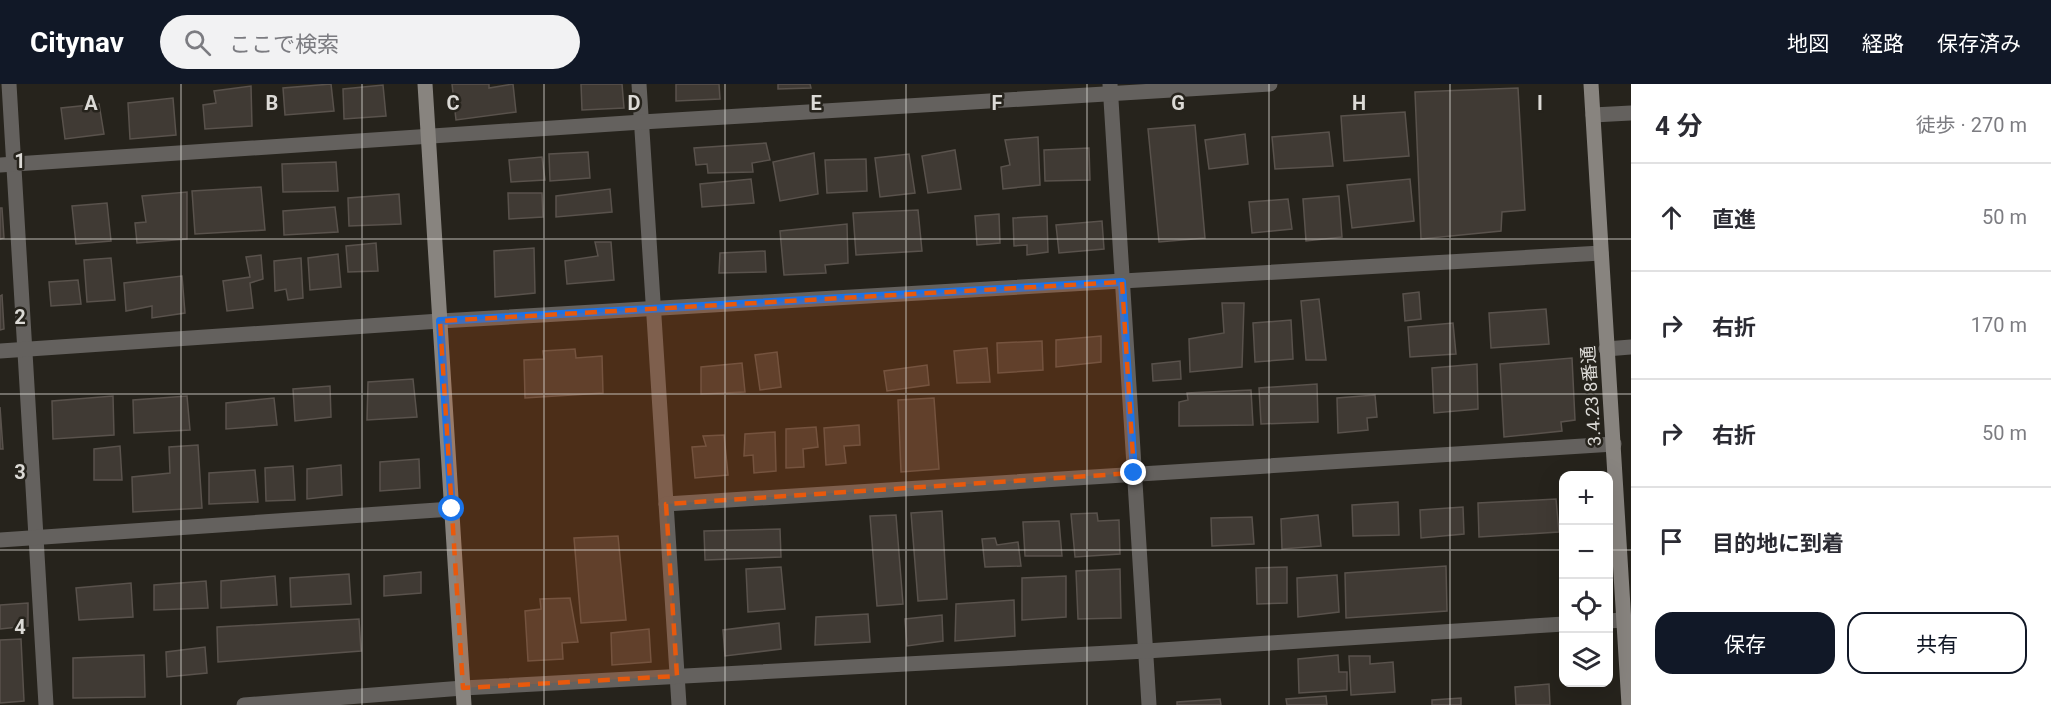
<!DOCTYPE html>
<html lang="ja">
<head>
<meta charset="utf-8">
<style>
	body { margin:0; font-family:Roboto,"Noto Sans JP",sans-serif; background:#f2f2f3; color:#2b2b33 }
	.controls { position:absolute; right:18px; bottom:18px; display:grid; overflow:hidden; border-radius:12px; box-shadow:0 6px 24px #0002 }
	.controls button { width:54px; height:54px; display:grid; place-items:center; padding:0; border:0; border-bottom:2px solid #e1e1e2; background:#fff; color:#2b2b33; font:30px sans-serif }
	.stop { position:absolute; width:18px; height:18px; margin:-14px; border:4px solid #1a73e8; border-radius:50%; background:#fff }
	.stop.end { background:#1a73e8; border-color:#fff; box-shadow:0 2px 6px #0008 }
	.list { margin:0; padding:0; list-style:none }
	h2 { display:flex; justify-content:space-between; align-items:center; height:78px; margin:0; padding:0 24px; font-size:26px }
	h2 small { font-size:20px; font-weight:400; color:#7c7c81 }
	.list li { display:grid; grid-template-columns:39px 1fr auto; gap:18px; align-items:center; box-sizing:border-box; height:108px; padding:0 24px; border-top:2px solid #e1e1e2 }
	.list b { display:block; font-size:22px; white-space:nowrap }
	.list em { font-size:20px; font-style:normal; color:#7c7c81 }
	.actions { display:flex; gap:12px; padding:18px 24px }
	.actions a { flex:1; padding:14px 0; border:2px solid #111827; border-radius:18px; text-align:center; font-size:21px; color:#111827 }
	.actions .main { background:#111827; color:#fff }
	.icon { flex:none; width:33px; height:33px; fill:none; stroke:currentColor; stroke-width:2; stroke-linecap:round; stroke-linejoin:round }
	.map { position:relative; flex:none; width:1631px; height:621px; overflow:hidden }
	header { display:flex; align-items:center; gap:36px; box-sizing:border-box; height:84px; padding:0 30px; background:#111827; color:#fff }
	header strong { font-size:28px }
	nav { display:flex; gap:33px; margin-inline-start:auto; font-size:21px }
	.search { width:420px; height:54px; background:#f2f2f3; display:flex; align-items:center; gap:15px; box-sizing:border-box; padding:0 21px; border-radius:33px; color:#7c7c81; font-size:22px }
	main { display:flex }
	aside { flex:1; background:#fff }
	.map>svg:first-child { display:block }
</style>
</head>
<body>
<header>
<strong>Citynav</strong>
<div class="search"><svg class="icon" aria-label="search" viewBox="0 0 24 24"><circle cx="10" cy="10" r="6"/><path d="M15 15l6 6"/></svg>ここで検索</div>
<nav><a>地図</a><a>経路</a><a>保存済み</a></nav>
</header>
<main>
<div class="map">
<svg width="1631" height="621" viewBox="0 0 1631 621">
	<rect width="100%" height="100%" fill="#26231c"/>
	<g fill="#403a34" stroke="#59524c" stroke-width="1.5">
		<path d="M331,0L334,27L285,31L283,4Z"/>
		<path d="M452,0H489V4L513,0L516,28L456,36Z"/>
		<path d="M581,0H622L624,24L582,26Z"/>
		<path d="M676,0H719L720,15L676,17Z"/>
		<path d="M778,0H810L811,4L778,5Z"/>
		<path d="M383,1L386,32L344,35L343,5Z"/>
		<path d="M251,2L252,42L205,45L203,21L216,19L214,7Z"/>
		<path d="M1518,4L1525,126L1502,128L1501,147L1421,155L1415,8Z"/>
		<path d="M173,14L176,51L130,55L128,19Z"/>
		<path d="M99,20L104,50L65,55L61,24Z"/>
		<path d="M1405,28L1409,72L1344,77L1341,32Z"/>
		<path d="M1195,41L1205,154L1159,158L1148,45Z"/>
		<path d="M1329,48L1333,82L1275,85L1272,53Z"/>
		<path d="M1245,50L1248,80L1209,85L1205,56Z"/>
		<path d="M1038,53L1040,101L1003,105L1001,83L1010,81L1005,56Z"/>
		<path d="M766,59L770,76L752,79L753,88L708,89L707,80L696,81L694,64Z"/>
		<path d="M1089,64L1090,96L1045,97L1044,66Z"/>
		<path d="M955,66L961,105L928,109L922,72Z"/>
		<path d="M588,68L590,94L550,97L549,70Z"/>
		<path d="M814,69L818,110L780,117L773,78Z"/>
		<path d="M909,70L915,109L880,113L875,74Z"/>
		<path d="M542,73L545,96L511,98L509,76Z"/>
		<path d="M866,75L867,107L827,109L825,76Z"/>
		<path d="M336,78L338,107L283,108L282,80Z"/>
		<path d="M751,95L754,119L702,123L700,100Z"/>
		<path d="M1410,95L1414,137L1352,144L1347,101Z"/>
		<path d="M261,103L265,146L195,150L192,107Z"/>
		<path d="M610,105L612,128L556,133V112Z"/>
		<path d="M187,108V155L137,159L135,139L146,138L142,112Z"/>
		<path d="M508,109H542L543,133L509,135Z"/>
		<path d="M399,110L401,140L349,142L348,114Z"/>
		<path d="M1339,112L1342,153L1306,157L1303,115Z"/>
		<path d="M1288,115L1292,145L1252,149L1249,118Z"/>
		<path d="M107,119L111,157L76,160L72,122Z"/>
		<path d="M335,123L338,148L284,151L283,127Z"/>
		<path d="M0,124H2L4,154L0,155Z"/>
		<path d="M918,126L922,167L856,171L853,129Z"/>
		<path d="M999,130L1000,159L977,161L975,132Z"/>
		<path d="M1047,132L1048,168L1027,171V161L1014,162L1013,134Z"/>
		<path d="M1102,137L1104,165L1059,169L1056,141Z"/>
		<path d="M847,140L848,179L825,181L826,189L784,191L780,147Z"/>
		<path d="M595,158H611L614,196L567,200L565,177L598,172Z"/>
		<path d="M376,159L378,187L348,188L346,162Z"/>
		<path d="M534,164L535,209L495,213L494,167Z"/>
		<path d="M765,167L766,188L719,189L720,169Z"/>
		<path d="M338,170L341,203L310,206L308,174Z"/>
		<path d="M261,171L263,195L250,199L253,224L227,227L223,197L250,193L246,173Z"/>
		<path d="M111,174L115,216L87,218L84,176Z"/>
		<path d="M301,174L303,214L288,216L286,205L275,207L274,177Z"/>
		<path d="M182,192L185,229L152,234V222L126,227L124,199Z"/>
		<path d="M78,196L81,220L51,222L49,198Z"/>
		<path d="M1419,208L1421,235L1405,237L1403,210Z"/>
		<path d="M2,211L4,245L0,246V212Z"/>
		<path d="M1319,215L1326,276H1306L1301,217Z"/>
		<path d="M1222,219H1244L1242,283L1190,288L1189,255L1224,249Z"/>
		<path d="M1546,225L1549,260L1491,264L1489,229Z"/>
		<path d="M1291,236L1293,275L1255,278L1253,239Z"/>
		<path d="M1453,239L1456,270L1410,273L1408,243Z"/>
		<path d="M1101,252V278L1056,283V256Z"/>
		<path d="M1042,257L1043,286L998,289L997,259Z"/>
		<path d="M987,264L990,298L957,299L954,267Z"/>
		<path d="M575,265L576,274L602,272L603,309L525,314L524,276L544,275L543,267Z"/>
		<path d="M777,268L781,303L760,306L755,271Z"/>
		<path d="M1572,274L1575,336L1561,338L1562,347L1504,353L1500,280Z"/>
		<path d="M1180,277L1181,295L1153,297L1152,280Z"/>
		<path d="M742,279L745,308L701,310V283Z"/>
		<path d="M1477,280L1478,325L1434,329L1432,284Z"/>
		<path d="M927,281L929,301L887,307L884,287Z"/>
		<path d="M413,295L417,333L367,336L368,298Z"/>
		<path d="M1317,300L1318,338L1261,340L1259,304Z"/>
		<path d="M330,302L331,333L295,337L293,305Z"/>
		<path d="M1251,306L1253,341L1179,342V318L1188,316L1187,309Z"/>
		<path d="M1375,311L1377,333L1367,334L1368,346L1338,349L1337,314Z"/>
		<path d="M113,312L114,351L53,355L52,317Z"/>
		<path d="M187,312L190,346L134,349L133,316Z"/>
		<path d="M274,314L277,341L226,345V319Z"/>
		<path d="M934,314L939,385L901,388L898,316Z"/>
		<path d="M0,323L3,365H0Z"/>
		<path d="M859,341L860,361L844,362L846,379L826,381L824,344Z"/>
		<path d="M816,343L818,363L803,365L804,383L786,384V345Z"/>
		<path d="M775,348L776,387L754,389L753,371L744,372L745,350Z"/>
		<path d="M724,351L728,391L695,394L692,363L706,362L703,352Z"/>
		<path d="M198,361L202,424L133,428L132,393L170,389L169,363Z"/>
		<path d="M120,362L122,396H94V365Z"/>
		<path d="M419,375L420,404L380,407V378Z"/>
		<path d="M341,381L342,411L307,415V385Z"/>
		<path d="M293,382L295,416L266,417L265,384Z"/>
		<path d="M255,386L258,418L209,420V389Z"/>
		<path d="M1556,415L1559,448L1479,453L1478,419Z"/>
		<path d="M1398,418L1399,451L1353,452L1352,421Z"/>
		<path d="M1463,423L1464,450L1421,454L1420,426Z"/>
		<path d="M942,427L947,515L918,517L911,429Z"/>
		<path d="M1097,429L1098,437L1119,436L1120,470L1075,473L1071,430Z"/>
		<path d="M896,431L903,520L877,522L870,432Z"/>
		<path d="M1318,431L1321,462L1282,465L1281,435Z"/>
		<path d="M1252,433L1254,460L1212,462L1211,434Z"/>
		<path d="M1059,437L1062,472H1025L1023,438Z"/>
		<path d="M780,445L781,473L705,476L704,447Z"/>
		<path d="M618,452L626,536L581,539L574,454Z"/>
		<path d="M995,454L997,461L1018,458L1021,482L985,483L982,455Z"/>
		<path d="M1446,482L1447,527L1346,534L1345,489Z"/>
		<path d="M781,483L785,525L748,528L746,485Z"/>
		<path d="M1287,483V519L1257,520L1256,484Z"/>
		<path d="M1120,485L1121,534L1078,535L1076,487Z"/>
		<path d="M421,488V509L384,512V492Z"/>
		<path d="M349,490L351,520L291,523L290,494Z"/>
		<path d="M1337,491L1339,528L1298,533L1297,494Z"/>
		<path d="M275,492L277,521L221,524V497Z"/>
		<path d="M1066,492V533L1022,536V494Z"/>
		<path d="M206,497L208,524L154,526V501Z"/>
		<path d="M131,499L133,533L79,536L76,504Z"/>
		<path d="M570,514L578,558L562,559L563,575L528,577L525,527L541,525L540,515Z"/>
		<path d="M1014,516L1015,552L955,557L956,520Z"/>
		<path d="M28,519V542L0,545V521Z"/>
		<path d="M868,530L870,558L815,561L816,533Z"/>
		<path d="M942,531L943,557L907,562L905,535Z"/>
		<path d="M359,535L361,567L218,578L217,543Z"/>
		<path d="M779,539L781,565L725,572L723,546Z"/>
		<path d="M649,545L651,578L612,581L611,549Z"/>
		<path d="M21,555L24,617L0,619V556Z"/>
		<path d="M205,563L207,589L167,593L166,568Z"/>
		<path d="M144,571L145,613L73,614V574Z"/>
		<path d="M1338,571L1339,588H1347V606L1299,609L1298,575Z"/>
		<path d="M1349,572H1370V580L1393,578L1395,608L1351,611Z"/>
		<path d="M1549,600L1550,621H1516L1515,603Z"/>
		<path d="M1326,612L1327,621H1287L1286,615Z"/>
		<path d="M1461,614V621H1432V616Z"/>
		<path d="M1220,615L1221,621H1177V618Z"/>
	</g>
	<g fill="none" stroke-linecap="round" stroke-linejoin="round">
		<g stroke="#64615e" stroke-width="15">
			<path d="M9,0L46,621"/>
			<path d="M639,0L679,621"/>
			<path d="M1110,0L1149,621"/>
			<path d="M1593,31L1631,29"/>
			<path d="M0,81L642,38L1270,0"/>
			<path d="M1606,265L1631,263"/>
			<path d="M0,267L440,237L1601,169"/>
			<path d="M666,420L1614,360"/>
			<path d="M0,456L452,425"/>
			<path d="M1608,537L1623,536"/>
			<path d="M244,621L463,604L1146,567L1564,540"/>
		</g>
		<g stroke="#88847f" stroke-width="15">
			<path d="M425,0L464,621"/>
			<path d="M1591,0L1629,621"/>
		</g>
	</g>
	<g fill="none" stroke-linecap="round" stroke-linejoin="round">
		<path stroke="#1a73e8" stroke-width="8" d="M452,425L440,237L1122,198L1134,389"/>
	</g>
	<path fill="#e8590c" fill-opacity="0.2" stroke="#e8590c" stroke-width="4.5" stroke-dasharray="12 8" stroke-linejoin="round" d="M1122,198L1134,389L666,420L677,592L463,604L440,237Z"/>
	<path fill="none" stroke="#dcdad6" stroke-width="1.5" stroke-opacity="0.55" d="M181,0V621M362,0V621M544,0V621M725,0V621M906,0V621M1087,0V621M1269,0V621M1450,0V621M0,155H1631M0,310H1631M0,466H1564M1608,466H1631"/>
	<g text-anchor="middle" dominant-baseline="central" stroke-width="5" stroke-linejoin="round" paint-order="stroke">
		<g font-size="18" fill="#dcdad6" stroke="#26231c">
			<text transform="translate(1591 312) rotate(-94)">3.4.23 8番通</text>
		</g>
	</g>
	<g font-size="20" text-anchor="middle" font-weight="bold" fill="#dcdad6" stroke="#26231c" stroke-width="5" stroke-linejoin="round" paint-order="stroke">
		<text x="91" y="26">A</text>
		<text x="272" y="26">B</text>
		<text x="453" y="26">C</text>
		<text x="634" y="26">D</text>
		<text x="816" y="26">E</text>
		<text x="997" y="26">F</text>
		<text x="1178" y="26">G</text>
		<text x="1359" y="26">H</text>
		<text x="1540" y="26">I</text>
		<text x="20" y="84">1</text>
		<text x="20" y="240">2</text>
		<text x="20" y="395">3</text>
		<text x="20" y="550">4</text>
	</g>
</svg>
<div class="controls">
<button>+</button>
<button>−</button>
<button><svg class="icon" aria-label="locate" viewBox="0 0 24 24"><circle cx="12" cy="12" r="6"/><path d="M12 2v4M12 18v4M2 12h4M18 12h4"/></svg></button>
<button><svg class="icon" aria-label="layers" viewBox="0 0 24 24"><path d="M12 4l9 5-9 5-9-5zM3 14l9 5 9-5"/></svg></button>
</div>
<div class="stop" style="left:452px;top:425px"></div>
<div class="stop end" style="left:1134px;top:389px"></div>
</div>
<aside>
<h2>4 分<small>徒歩 · 270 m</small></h2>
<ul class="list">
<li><svg class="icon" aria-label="ahead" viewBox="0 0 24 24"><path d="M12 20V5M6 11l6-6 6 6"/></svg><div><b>直進</b></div><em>50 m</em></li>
<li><svg class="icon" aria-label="right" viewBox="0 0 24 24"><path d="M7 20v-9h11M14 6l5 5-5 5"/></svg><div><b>右折</b></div><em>170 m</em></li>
<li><svg class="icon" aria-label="right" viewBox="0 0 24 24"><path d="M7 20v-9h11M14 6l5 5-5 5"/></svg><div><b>右折</b></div><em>50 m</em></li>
<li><svg class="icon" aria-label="arrive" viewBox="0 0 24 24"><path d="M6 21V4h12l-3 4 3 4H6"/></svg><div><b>目的地に到着</b></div></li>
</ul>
<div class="actions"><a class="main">保存</a><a>共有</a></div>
</aside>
</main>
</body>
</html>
